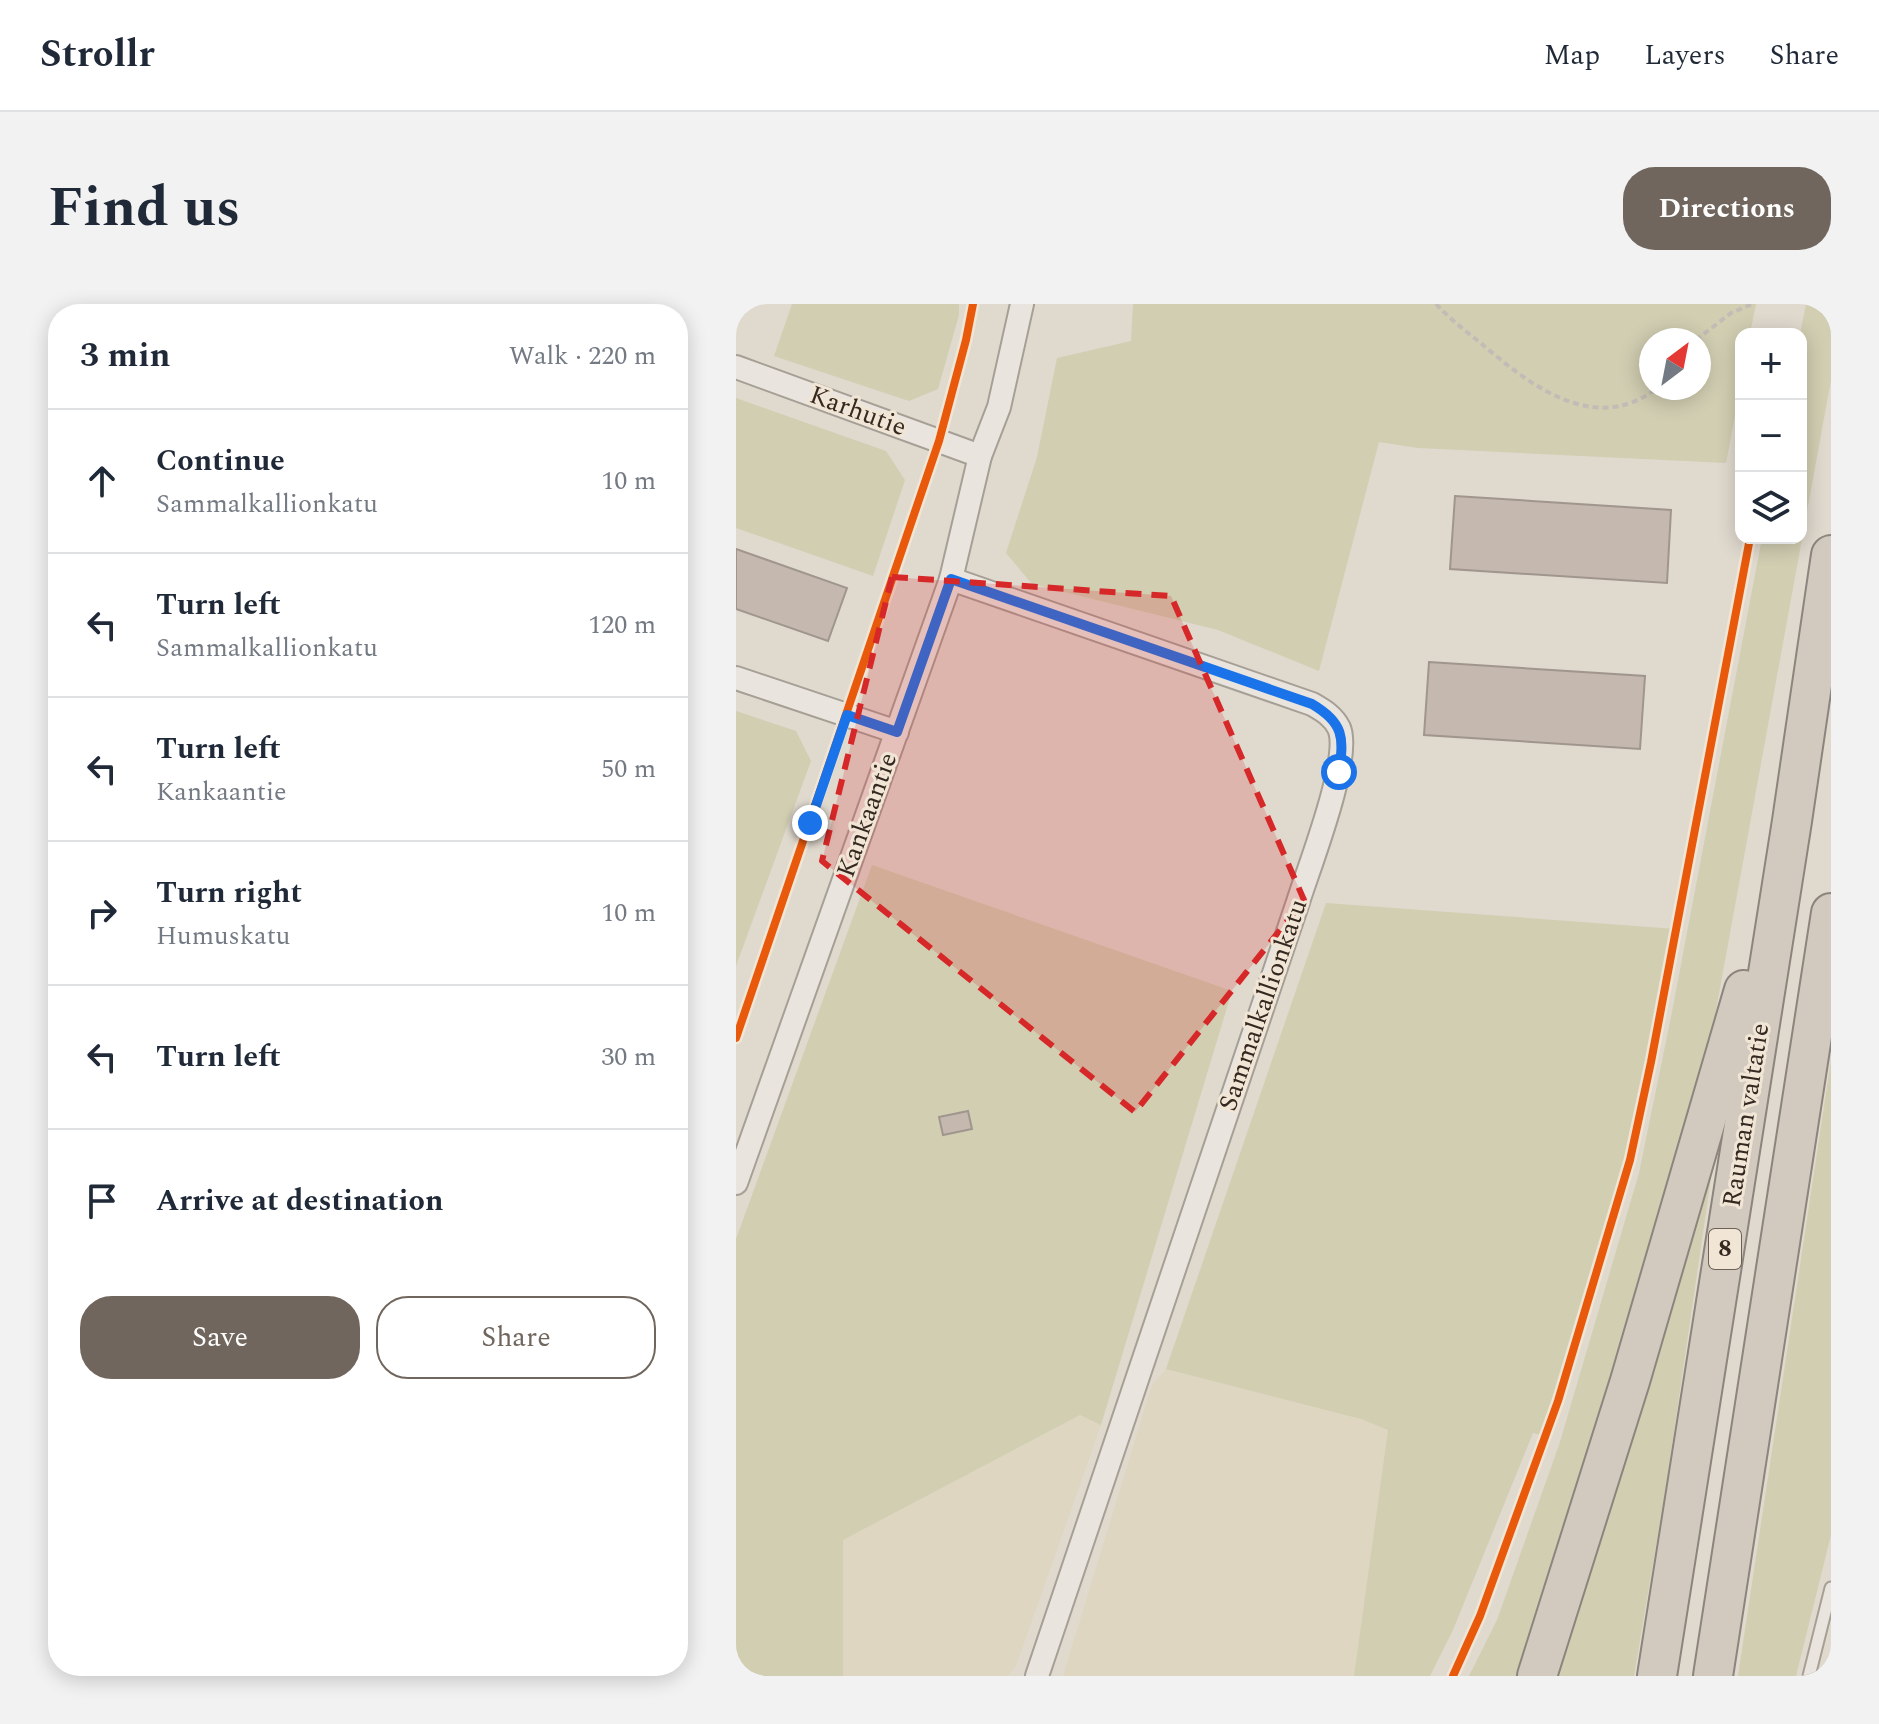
<!DOCTYPE html>
<html lang="en">
<head>
<meta charset="utf-8">
<style>
	body { margin:0; font-family:Spectral,serif; background:#f2f2f3; color:#1f2937 }
	.controls { position:absolute; right:24px; top:24px; display:grid; overflow:hidden; border-radius:16px; box-shadow:0 4px 20px #0003 }
	.controls button { width:72px; height:72px; display:grid; place-items:center; padding:0; border:0; border-bottom:2px solid #e0e1e3; background:#fff; color:#1f2937; font:40px sans-serif }
	.compass { position:absolute; left:903px; top:24px; width:72px; height:72px; border-radius:50%; background:#fff; box-shadow:0 4px 20px #0003; rotate:32deg }
	.stop { position:absolute; width:24px; height:24px; margin:-18px; border:6px solid #1a73e8; border-radius:50%; background:#fff }
	.stop.end { background:#1a73e8; border-color:#fff; box-shadow:0 2px 8px #0008 }
	.list { margin:0; padding:0; list-style:none }
	h2 { display:flex; justify-content:space-between; align-items:center; height:104px; margin:0; padding:0 32px; font-size:34px }
	h2 small { font-size:26px; font-weight:400; color:#747a83 }
	.list li { display:grid; grid-template-columns:52px 1fr auto; gap:24px; align-items:center; box-sizing:border-box; height:144px; padding:0 32px; border-top:2px solid #e0e1e3 }
	.list b { display:block; font-size:30px; white-space:nowrap }
	.list p { margin:0; font-size:26px; white-space:nowrap; color:#747a83 }
	.list em { font-size:26px; font-style:normal; color:#747a83 }
	.actions { display:flex; gap:16px; padding:24px 32px }
	.actions a { flex:1; padding:18px 0; border:2px solid #70665d; border-radius:32px; text-align:center; font-size:28px; color:#70665d }
	.actions .main { background:#70665d; color:#fff }
	.icon { flex:none; width:44px; height:44px; fill:none; stroke:currentColor; stroke-width:2; stroke-linecap:round; stroke-linejoin:round }
	.map { position:relative; flex:none; width:1095px; height:1372px; overflow:hidden; border-radius:32px }
	header { display:flex; align-items:center; gap:48px; box-sizing:border-box; height:112px; padding:0 40px; background:#fff; border-bottom:2px solid #e0e1e3 }
	header strong { font-size:38px }
	nav { display:flex; gap:44px; margin-inline-start:auto; font-size:28px }
	.intro { display:flex; align-items:center; justify-content:space-between; box-sizing:border-box; height:192px; padding:0 48px }
	h1 { margin:0; font-size:56px }
	.button { padding:20px 36px; border-radius:32px; background:#70665d; color:#fff; font-size:28px; font-weight:700 }
	main { display:flex; gap:48px; padding:0 48px }
	aside { flex:1; background:#fff; border-radius:32px; box-shadow:0 4px 20px #0003 }
	.map>svg:first-child { display:block }
</style>
</head>
<body>
<header>
<strong>Strollr</strong>
<nav><a>Map</a><a>Layers</a><a>Share</a></nav>
</header>
<div class="intro"><h1>Find us</h1><a class="button">Directions</a></div>
<main>
<aside>
<h2>3 min<small>Walk · 220 m</small></h2>
<ul class="list">
<li><svg class="icon" aria-label="ahead" viewBox="0 0 24 24"><path d="M12 20V5M6 11l6-6 6 6"/></svg><div><b>Continue</b><p>Sammalkallionkatu</p></div><em>10 m</em></li>
<li><svg class="icon" aria-label="left" viewBox="0 0 24 24"><path d="M17 20v-9H6M10 6l-5 5 5 5"/></svg><div><b>Turn left</b><p>Sammalkallionkatu</p></div><em>120 m</em></li>
<li><svg class="icon" aria-label="left" viewBox="0 0 24 24"><path d="M17 20v-9H6M10 6l-5 5 5 5"/></svg><div><b>Turn left</b><p>Kankaantie</p></div><em>50 m</em></li>
<li><svg class="icon" aria-label="right" viewBox="0 0 24 24"><path d="M7 20v-9h11M14 6l5 5-5 5"/></svg><div><b>Turn right</b><p>Humuskatu</p></div><em>10 m</em></li>
<li><svg class="icon" aria-label="left" viewBox="0 0 24 24"><path d="M17 20v-9H6M10 6l-5 5 5 5"/></svg><div><b>Turn left</b></div><em>30 m</em></li>
<li><svg class="icon" aria-label="arrive" viewBox="0 0 24 24"><path d="M6 21V4h12l-3 4 3 4H6"/></svg><div><b>Arrive at destination</b></div></li>
</ul>
<div class="actions"><a class="main">Save</a><a>Share</a></div>
</aside>
<div class="map">
<svg width="1095" height="1372" viewBox="0 0 1095 1372">
	<rect width="100%" height="100%" fill="#e0d9ce"/>
	<g fill="#ded6c0">
		<path d="M430,1065L625,1115L652,1126L618,1372H327L416,1081Z"/>
		<path d="M344,1111L365,1121L280,1362L272,1372H107V1236Z"/>
	</g>
	<g fill="#d1ceb2" fill-rule="evenodd">
		<path d="M56,0H223V11L202,85L173,97L38,52Z"/>
		<path d="M397,0H1020L1014,30H1005V80L990,159L682,144L643,138L583,367L482,326L296,280L270,249L301,153L321,54L395,37ZM915,36H963V84H915Z"/>
		<path d="M1070,0H1095V76L976,728L937,884L786,1372H733L761,1316L824,1138L903,869L935,713L1026,234H1065L1064,30Z"/>
		<path d="M0,94L150,147L169,176L137,272L0,224Z"/>
		<path d="M0,407L60,427L75,457L0,662Z"/>
		<path d="M136,561L496,687L365,1121L344,1111L107,1236V1372H29L0,1364V935Z"/>
		<path d="M590,599L940,625L923,711L866,953L810,1132L797,1129L717,1326L694,1372H618L652,1126L625,1115L430,1065Z"/>
		<path d="M1095,756V1231L1060,1372H1002Z"/>
		<path d="M979,847L929,1189L898,1372H818Z"/>
	</g>
	<g fill="#c4b8af" stroke="#a0968e" stroke-width="2">
		<path d="M719,192L935,206L931,279L714,265Z"/>
		<path d="M0,245L111,284L92,337L0,305Z"/>
		<path d="M693,358L909,372L904,445L688,431Z"/>
		<path d="M232,807L236,825L207,831L203,813Z"/>
	</g>
	<g fill="none" stroke-linecap="round" stroke-linejoin="round">
		<g stroke="#a69f96" stroke-width="15">
			<path id="lane" d="M1073,1372L1095,1284"/>
		</g>
		<g stroke="#a69f96" stroke-width="26">
			<g id="street">
				<path d="M0,63L244,152"/>
				<path d="M215,275L576,400C588,407 597,412 603,424C616,454 573,563 562,598L301,1372"/>
				<path d="M0,374L161,428"/>
				<path d="M0,879L215,275L244,152L263,103L286,0"/>
			</g>
		</g>
		<g stroke="#8b857e" stroke-width="42">
			<g id="highway">
				<path d="M801,1372L894,1077L1008,686"/>
				<path d="M921,1372L1056,517L1095,251"/>
				<path d="M977,1372L1095,609"/>
			</g>
		</g>
		<g stroke="#c1bcb5" stroke-width="4" stroke-dasharray="6 4" stroke-linecap="butt">
			<path d="M700,0C714,15 731,28 747,41C795,82 860,132 921,84"/>
			<path d="M1083,0L1095,2"/>
			<path d="M960,36L995,9L1016,0"/>
		</g>
		<use href="#lane" stroke="#e9e5de" stroke-width="11"/>
		<use href="#street" stroke="#e9e5de" stroke-width="22"/>
		<use href="#highway" stroke="#d2cabf" stroke-width="38"/>
		<g stroke="#f1e6d5" stroke-width="13">
			<g id="cycleway">
				<path d="M0,734L203,137L230,36L237,0"/>
				<path d="M717,1372L744,1312L822,1097L894,856L915,758L1014,234"/>
			</g>
		</g>
		<use href="#cycleway" stroke="#e8590c" stroke-width="8"/>
	</g>
	<g fill="none" stroke-linecap="round" stroke-linejoin="round">
		<path stroke="#1a73e8" stroke-width="10" d="M74,519L111,411L161,428L215,275L576,400C608,419 608,433 603,468"/>
	</g>
	<path fill="#d62828" fill-opacity="0.2" stroke="#d62828" stroke-width="6" stroke-dasharray="16 10" stroke-linejoin="round" d="M156,273L435,292L568,596L399,808L86,557Z"/>
	<g text-anchor="middle" dominant-baseline="central" stroke-width="6" stroke-linejoin="round" paint-order="stroke">
		<rect fill="#f1e6d5" stroke="#6d6156" stroke-width="2" x="973" y="925" width="32" height="40" rx="6"/>
		<g font-size="24" font-weight="bold" fill="#342820">
			<text x="989" y="945">8</text>
		</g>
		<g font-size="26" fill="#342820" stroke="#f1e6d5">
			<text transform="translate(122 107) rotate(20)">Karhutie</text>
			<text transform="translate(131 511) rotate(-70)">Kankaantie</text>
			<text transform="translate(527 701) rotate(-71)">Sammalkallionkatu</text>
			<text transform="translate(1010 811) rotate(-81)">Rauman valtatie</text>
		</g>
	</g>
</svg>
<div class="controls">
<button>+</button>
<button>−</button>
<button><svg class="icon" aria-label="layers" viewBox="0 0 24 24"><path d="M12 4l9 5-9 5-9-5zM3 14l9 5 9-5"/></svg></button>
</div>
<svg class="compass" viewBox="-18 -18 36 36"><path d="M0-13l5 13h-10z" fill="#e53935"/><path d="M0 13l5-13h-10z" fill="#747a83"/></svg>
<div class="stop" style="left:603px;top:468px"></div>
<div class="stop end" style="left:74px;top:519px"></div>
</div>
</main>
</body>
</html>
